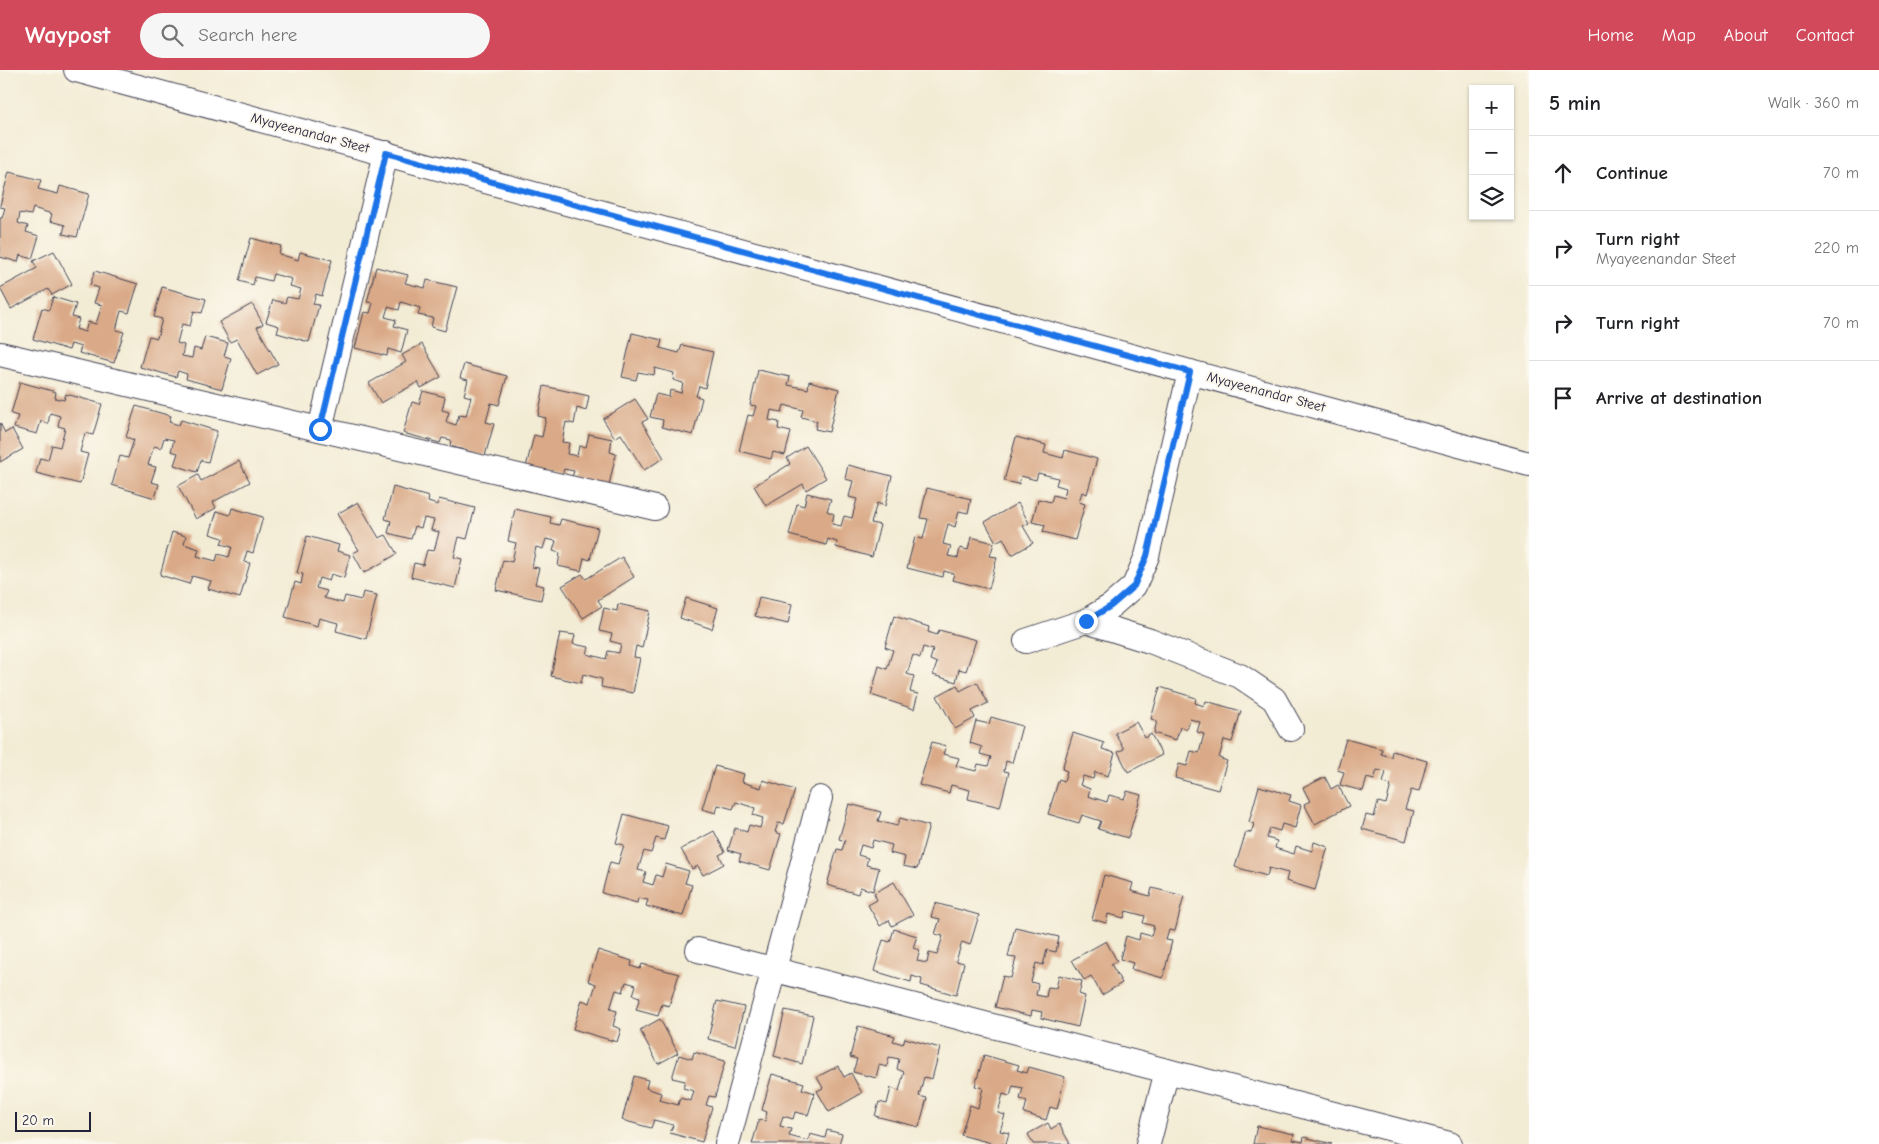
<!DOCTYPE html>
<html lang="en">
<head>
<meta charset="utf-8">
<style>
	body { margin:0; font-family:"Comic Neue",sans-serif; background:#f6f6f6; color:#202124 }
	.controls { position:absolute; right:15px; top:15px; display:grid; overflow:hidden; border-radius:0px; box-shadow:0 1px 4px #0004 }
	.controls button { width:45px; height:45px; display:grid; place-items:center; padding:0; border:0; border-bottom:1px solid #e0e0e0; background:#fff; color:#202124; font:25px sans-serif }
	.scale { position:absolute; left:15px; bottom:12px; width:76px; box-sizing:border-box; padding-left:5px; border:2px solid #22223b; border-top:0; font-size:14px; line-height:18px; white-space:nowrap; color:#22223b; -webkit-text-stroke:4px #fbf7ec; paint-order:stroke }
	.stop { position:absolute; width:15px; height:15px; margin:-11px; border:4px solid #1a73e8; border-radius:50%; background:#fff }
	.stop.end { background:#1a73e8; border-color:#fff; box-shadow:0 1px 5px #0008 }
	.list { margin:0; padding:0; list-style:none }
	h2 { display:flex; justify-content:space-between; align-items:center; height:65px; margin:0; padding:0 20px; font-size:21px }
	h2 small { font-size:16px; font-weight:400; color:#757577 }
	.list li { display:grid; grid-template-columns:32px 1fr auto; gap:15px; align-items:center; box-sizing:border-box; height:75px; padding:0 20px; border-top:1px solid #e0e0e0 }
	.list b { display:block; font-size:19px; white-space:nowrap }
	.list p { margin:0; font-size:16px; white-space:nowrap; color:#757577 }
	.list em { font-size:16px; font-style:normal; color:#757577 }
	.icon { flex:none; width:28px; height:28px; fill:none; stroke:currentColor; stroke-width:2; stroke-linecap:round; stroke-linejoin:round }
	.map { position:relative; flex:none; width:1529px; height:1074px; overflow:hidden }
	header { display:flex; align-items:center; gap:30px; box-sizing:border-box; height:70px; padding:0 25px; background:#d1495b; color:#fff }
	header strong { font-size:24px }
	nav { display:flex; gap:28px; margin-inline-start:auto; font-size:18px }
	.search { width:350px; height:45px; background:#f6f6f6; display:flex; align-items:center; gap:12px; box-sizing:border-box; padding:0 18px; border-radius:28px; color:#757577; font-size:19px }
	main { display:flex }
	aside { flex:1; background:#fff }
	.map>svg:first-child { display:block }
</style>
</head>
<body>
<header>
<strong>Waypost</strong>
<div class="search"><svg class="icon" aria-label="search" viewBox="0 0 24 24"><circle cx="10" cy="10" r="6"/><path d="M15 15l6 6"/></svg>Search here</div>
<nav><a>Home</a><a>Map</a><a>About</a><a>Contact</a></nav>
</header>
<main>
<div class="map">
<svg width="1529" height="1074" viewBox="0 0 1529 1074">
	<rect width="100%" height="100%" fill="#fbf7ec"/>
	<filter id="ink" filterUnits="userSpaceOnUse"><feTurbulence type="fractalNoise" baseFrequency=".02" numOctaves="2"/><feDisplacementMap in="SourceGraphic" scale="10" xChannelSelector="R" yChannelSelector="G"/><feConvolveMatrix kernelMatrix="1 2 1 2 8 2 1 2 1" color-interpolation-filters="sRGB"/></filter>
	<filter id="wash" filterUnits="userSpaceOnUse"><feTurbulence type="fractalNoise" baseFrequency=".0096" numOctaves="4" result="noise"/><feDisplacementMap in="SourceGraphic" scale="20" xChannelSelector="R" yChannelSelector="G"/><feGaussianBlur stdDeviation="1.12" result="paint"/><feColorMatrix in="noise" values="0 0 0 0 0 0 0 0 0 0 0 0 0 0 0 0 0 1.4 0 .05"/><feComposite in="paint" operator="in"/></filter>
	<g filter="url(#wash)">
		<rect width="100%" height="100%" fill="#f3ecd5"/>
		<g id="blocks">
			<g fill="#daaa88">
				<path d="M9,102L41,110L38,119L58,124L60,116L89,124L77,167L63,164L65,155L50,151L52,144L33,138L31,145L20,143L18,153L28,156L26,162L39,166L32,189L20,185L18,192L0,187V148H2L5,138L0,137V135Z"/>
				<path d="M251,168L281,176L279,184L298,190L300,182L332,190L322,226L316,224L313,234L319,235L309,272L277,263L279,256L266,252L273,230L285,233L287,227L298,229L301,219L290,216L292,209L273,204L271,211L255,207L253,215L239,211Z"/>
				<path d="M54,181L72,214L52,225L48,219L11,239L0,218L37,198L33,191Z"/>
				<path d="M376,197L408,205L405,213L425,218L427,210L457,217L445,261L431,257L433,248L418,245L420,238L401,232L399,240L388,237L385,247L396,250L394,256L407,260L401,283L388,279L387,286L355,278L364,242L370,243L373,233L367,232Z"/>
				<path d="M95,201L138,214L129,243L121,241L116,260L124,262L114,293L79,283L81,277L71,274L69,280L33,269L42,238L49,240L53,227L76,234L72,247L79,249L76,259L85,262L88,252L96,254L102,235L94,233L99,218L90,215Z"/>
				<path d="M162,217L206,229L202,243L194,241L190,256L182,254L177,273L184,275L182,286L192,288L194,278L201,280L205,267L228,273L224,286L231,288L222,319L186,309L187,304L178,301L176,307L140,297L149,266L157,268L162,249L154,247Z"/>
				<path d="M252,234L263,254L257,257L278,294L257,305L237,269L230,272L219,252Z"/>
				<path d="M632,263L662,270L660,278L679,283L682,275L713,282L705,318L699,316L696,326L702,328L693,365L662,357L663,350L650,347L656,324L669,327L670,320L681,323L683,313L673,310L674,303L655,298L654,305L638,302L636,310L622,307Z"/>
				<path d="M422,274L441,307L421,318L418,312L381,333L369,313L406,292L402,285Z"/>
				<path d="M464,294L507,306L499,335L491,333L486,352L494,354L485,386L450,376L451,370L442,368L440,373L403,363L412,332L419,334L423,321L445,327L442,340L449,342L446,352L456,355L459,345L466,346L471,327L464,325L468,310L460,308Z"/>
				<path d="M758,300L790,307L788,315L808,319L809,311L839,319L829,362L815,359L817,351L801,347L803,340L784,335L782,342L771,340L769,350L779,352L778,359L791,362L785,385L773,382L771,389L739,381L748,345L753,346L756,336L750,335Z"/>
				<path d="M20,312L56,322L55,328L64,330L66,324L102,334L93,365L85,363L80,382L88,384L80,414L36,403L40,388L48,390L52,375L60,377L65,358L58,356L60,346L50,343L48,354L41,351L37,364L14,358L18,346L11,344Z"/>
				<path d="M544,316L589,326L586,341L577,338L574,354L566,352L562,372L569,373L567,384L577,386L579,376L586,377L589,364L612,369L610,382L616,384L609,415L572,407L574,401L564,399L562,405L526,397L534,365L542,367L546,348L538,346Z"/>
				<path d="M635,329L648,349L642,352L664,388L644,400L621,364L615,368L603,349Z"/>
				<path d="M136,336L171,346L169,352L179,355L181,350L217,361L208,392L201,390L197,402L174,395L178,383L171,381L174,370L164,368L161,378L154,376L148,395L156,397L151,412L159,414L155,428L112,415L120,386L128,388L134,370L126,367Z"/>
				<path d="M0,353L5,363L12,359L23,379L0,392Z"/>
				<path d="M1016,367L1046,375L1044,383L1063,388L1065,380L1097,389L1087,424L1082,422L1079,432L1085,434L1075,470L1043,462L1045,455L1032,452L1038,429L1051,432L1053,425L1064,428L1066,418L1056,415L1058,408L1038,403L1036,410L1021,406L1019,414L1004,411Z"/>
				<path d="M806,376L826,408L806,420L803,414L766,436L754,416L790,394L787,388Z"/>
				<path d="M239,391L250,412L213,432L216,438L196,449L178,416L198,405L201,411Z"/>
				<path d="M848,395L892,406L885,436L877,433L871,453L880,455L872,487L836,477L837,472L828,469L826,475L789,465L797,434L804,436L807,423L831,429L827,441L834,444L832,454L841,456L844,446L852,448L857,429L849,427L853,411L845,409Z"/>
				<path d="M393,417L429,427L428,432L438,435L439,429L475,438L467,469L459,467L454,487L462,489L455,518L411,507L414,493L423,495L427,480L434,481L439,462L431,460L434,450L424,448L421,458L415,456L411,469L388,463L391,451L385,449Z"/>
				<path d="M927,418L971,429L968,443L959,441L955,457L948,454L943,474L951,476L948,486L958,488L960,478L968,480L971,467L994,473L990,486L997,487L989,519L952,510L954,504L944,501L943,507L907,498L915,467L923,469L928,449L920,448Z"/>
				<path d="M358,432L379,468L386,465L397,484L364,503L353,483L359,480L337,444Z"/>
				<path d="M1018,433L1029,453L1023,456L1033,473L1012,485L1003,468L996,472L985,452Z"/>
				<path d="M232,438L263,447L253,483L247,481L244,492L250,493L240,528L208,519L211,511L192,506L189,514L160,505L172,462L186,466L184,474L199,479L197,486L216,491L218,484L229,487L232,477L221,474L223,468L210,464L217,441L230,445Z"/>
				<path d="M515,439L551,447L550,453L559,455L561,449L598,458L590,490L584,488L581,501L558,496L560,483L553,481L556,471L546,469L543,479L536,477L532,497L539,498L535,514L544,516L541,530L496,520L503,490L512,492L516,473L508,471Z"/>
				<path d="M307,466L339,475L337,481L350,485L344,508L331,504L329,511L319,508L316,518L327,521L324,528L343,533L345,526L361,530L363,522L377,525L366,569L336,561L338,553L319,548L317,556L285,547L295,512L301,514L303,504L297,503Z"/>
				<path d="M622,487L634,507L598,530L602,536L583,548L562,516L582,504L586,509Z"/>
				<path d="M759,527L792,534L788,554L755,546Z"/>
				<path d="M686,528L718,538L712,559L680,548Z"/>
				<path d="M618,534L650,541L642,578L636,576L634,587L640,588L633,623L601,617L602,609L583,604L581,613L551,606L560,563L575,565L573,574L589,577L587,584L606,589L608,581L619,583L621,574L610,571L612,564L599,561L604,538L617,541Z"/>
				<path d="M894,546L929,557L928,562L937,565L939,560L976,570L966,601L959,599L956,612L933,605L937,593L930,590L933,580L923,577L920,588L913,585L907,604L914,606L910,622L918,624L914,639L871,625L879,596L887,599L893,580L885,577Z"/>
				<path d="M977,612L988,633L972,641L975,648L955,659L937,626L957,615L960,621Z"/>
				<path d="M1160,617L1196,628L1195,633L1204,636L1206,631L1241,641L1232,672L1224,670L1219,688L1227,691L1218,720L1175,708L1179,694L1187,696L1191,681L1199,683L1204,664L1197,662L1200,652L1190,649L1187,659L1180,657L1176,670L1154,663L1157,651L1151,649Z"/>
				<path d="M991,647L1022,656L1012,693L1006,691L1004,701L1009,702L1000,737L968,729L970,720L951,715L949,723L919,715L932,672L946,676L943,684L959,688L956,696L976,701L978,694L988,696L991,687L980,684L982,677L970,673L976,651L989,654Z"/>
				<path d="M1136,652L1145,668L1151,664L1162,685L1128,702L1118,682L1124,679L1115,663Z"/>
				<path d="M1073,663L1104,673L1102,679L1115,683L1108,706L1095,702L1093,709L1083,706L1080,715L1090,719L1088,726L1107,732L1109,725L1124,729L1127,721L1141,725L1128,768L1098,759L1101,751L1082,745L1079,753L1048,744L1059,709L1064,711L1067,701L1062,699Z"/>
				<path d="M1346,669L1382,679L1381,684L1391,687L1392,681L1427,691L1419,722L1411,720L1405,739L1414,741L1406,771L1362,759L1366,745L1374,747L1378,732L1386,734L1391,715L1383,713L1386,702L1377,700L1374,710L1367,708L1363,721L1340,715L1344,702L1337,700Z"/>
				<path d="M715,696L744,704L742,712L761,718L763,710L795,720L784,754L778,753L775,762L781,764L770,800L739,791L741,784L728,780L735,758L747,762L749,755L760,758L763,748L753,745L755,738L736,732L733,739L718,735L716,743L702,739Z"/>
				<path d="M1325,707L1331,719L1338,715L1349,736L1315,754L1304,734L1310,731L1303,718Z"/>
				<path d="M1259,716L1291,725L1289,731L1301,735L1295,758L1282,754L1280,761L1270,758L1267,768L1277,771L1275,778L1294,784L1296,776L1312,781L1314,772L1328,777L1315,820L1286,811L1288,803L1269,798L1267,806L1235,797L1246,762L1251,763L1254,754L1249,752Z"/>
				<path d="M849,734L881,742L878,751L897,756L900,748L929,756L917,799L903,796L905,787L890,783L892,775L873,770L871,778L861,775L858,785L868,788L866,795L879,798L873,821L860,817L858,824L827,815L837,779L842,780L845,771L839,769Z"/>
				<path d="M624,744L668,756L664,770L656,768L651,783L644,781L638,800L646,802L643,812L653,815L656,805L662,807L666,794L689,801L685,813L692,815L683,846L646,836L648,830L638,828L637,833L602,823L610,792L618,794L624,775L616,773Z"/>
				<path d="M714,761L725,782L719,785L724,794L703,805L698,796L692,799L681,779Z"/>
				<path d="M1104,805L1133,813L1131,821L1150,826L1152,818L1184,826L1175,861L1169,860L1166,870L1172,871L1163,908L1131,899L1133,893L1120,889L1126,866L1139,870L1140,863L1151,866L1154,856L1143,853L1145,846L1126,841L1124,848L1108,844L1106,853L1092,849Z"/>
				<path d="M894,812L913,845L892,856L889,850L880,856L868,835L877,830L874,823Z"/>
				<path d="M935,833L979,845L970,875L962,872L956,891L964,893L956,925L921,915L922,909L912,906L911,912L874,901L883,870L890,872L894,859L917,866L913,878L920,880L917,891L927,893L929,883L937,885L943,866L935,864L940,849L931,847Z"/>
				<path d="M1015,857L1059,867L1056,882L1047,880L1043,895L1036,893L1031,912L1038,914L1036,925L1046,927L1048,917L1056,918L1059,905L1082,911L1079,924L1085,926L1078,957L1041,948L1042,942L1032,940L1031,946L995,937L1003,906L1011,908L1016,888L1008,887Z"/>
				<path d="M1106,871L1117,891L1111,894L1122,913L1102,925L1091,906L1084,910L1072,890Z"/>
				<path d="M598,880L632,891L631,896L640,899L642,894L679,904L669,936L662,934L658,946L636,940L640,927L633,925L636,915L626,912L623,922L616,920L610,939L617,941L613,956L621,959L617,972L573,959L582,930L590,933L596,914L588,911Z"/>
				<path d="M717,931L744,937L735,976L708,969Z"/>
				<path d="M785,940L813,946L802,994L774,986Z"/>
				<path d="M660,949L678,983L658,994L640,960Z"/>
				<path d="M858,956L895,966L893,971L903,974L905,968L940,978L932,1009L924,1007L919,1026L927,1028L919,1057L875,1046L879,1032L887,1034L891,1018L899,1021L904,1002L897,999L899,989L889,987L887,997L879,995L876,1008L853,1002L857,989L850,987Z"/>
				<path d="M694,982L725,991L715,1027L709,1026L706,1035L712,1037L702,1072L670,1063L673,1055L654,1050L651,1058L622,1050L634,1006L648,1010L646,1018L661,1023L659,1030L678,1035L680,1028L691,1031L694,1021L683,1018L685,1011L672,1008L679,985L692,989Z"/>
				<path d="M984,985L1019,995L1017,1000L1027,1003L1029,997L1065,1007L1057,1039L1050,1037L1046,1050L1024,1043L1027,1031L1020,1029L1023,1018L1013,1016L1010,1026L1003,1024L998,1043L1005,1045L1000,1061L1009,1063L1006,1074H995L961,1065L970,1035L978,1038L983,1018L975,1016Z"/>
				<path d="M838,996L844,1007L851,1003L862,1023L829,1042L817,1021L823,1018L817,1007Z"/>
				<path d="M772,1004L804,1013L802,1019L815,1023L808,1045L795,1042L793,1049L783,1046L780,1056L791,1059L789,1066L808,1071L810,1064L825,1068L827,1060L842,1064L839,1074H752L759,1050L765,1051L767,1042L762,1040Z"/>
				<path d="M1048,1053L1051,1059L1059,1054L1070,1074H1033L1028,1064Z"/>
				<path d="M1257,1056L1294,1064L1293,1070L1303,1072L1304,1067L1332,1074H1253Z"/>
			</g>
		</g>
	</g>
	<g filter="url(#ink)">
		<use href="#blocks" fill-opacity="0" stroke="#414052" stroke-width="1"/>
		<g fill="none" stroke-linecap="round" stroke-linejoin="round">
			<g stroke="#414052" stroke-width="26">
				<g id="minor">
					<path d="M76,0L1529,394"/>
					<path d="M0,284L655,438"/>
					<path d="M320,359L386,83"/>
					<path d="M1086,551L1150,571L1240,606L1274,629L1291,659"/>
					<path d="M1026,571L1086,551L1111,536L1134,516L1147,486L1190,302"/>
					<path d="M698,880L1450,1074"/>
					<path d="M727,1074L820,728"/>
					<path d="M1148,1074L1167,1001"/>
				</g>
			</g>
			<use href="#minor" stroke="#fff" stroke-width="24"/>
		</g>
	</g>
	<g fill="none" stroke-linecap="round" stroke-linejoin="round" filter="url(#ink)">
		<path stroke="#1a73e8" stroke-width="6" d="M320,359L386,83L1190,302L1147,486L1134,516L1111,536L1086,551"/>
	</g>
	<g text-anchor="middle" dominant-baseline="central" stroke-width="4" stroke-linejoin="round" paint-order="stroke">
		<g font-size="14" fill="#22223b" stroke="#fbf7ec">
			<text transform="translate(310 63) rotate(15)">Myayeenandar Steet</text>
			<text transform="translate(1266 322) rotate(15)">Myayeenandar Steet</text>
		</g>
	</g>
</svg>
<div class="controls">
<button>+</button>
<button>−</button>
<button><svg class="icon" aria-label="layers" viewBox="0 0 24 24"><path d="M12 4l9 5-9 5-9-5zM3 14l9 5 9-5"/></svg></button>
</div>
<div class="scale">20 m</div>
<div class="stop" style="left:320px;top:359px"></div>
<div class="stop end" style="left:1086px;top:551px"></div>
</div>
<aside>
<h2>5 min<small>Walk · 360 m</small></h2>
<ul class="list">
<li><svg class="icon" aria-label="ahead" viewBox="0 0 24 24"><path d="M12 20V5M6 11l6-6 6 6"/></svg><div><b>Continue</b></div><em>70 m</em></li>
<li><svg class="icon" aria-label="right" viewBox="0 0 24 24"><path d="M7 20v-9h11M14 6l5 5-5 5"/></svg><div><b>Turn right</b><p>Myayeenandar Steet</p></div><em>220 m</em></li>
<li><svg class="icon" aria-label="right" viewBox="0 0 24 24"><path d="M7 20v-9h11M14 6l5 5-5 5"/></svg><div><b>Turn right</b></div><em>70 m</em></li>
<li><svg class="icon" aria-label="arrive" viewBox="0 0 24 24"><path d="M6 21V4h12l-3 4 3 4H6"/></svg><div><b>Arrive at destination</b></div></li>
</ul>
</aside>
</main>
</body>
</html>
